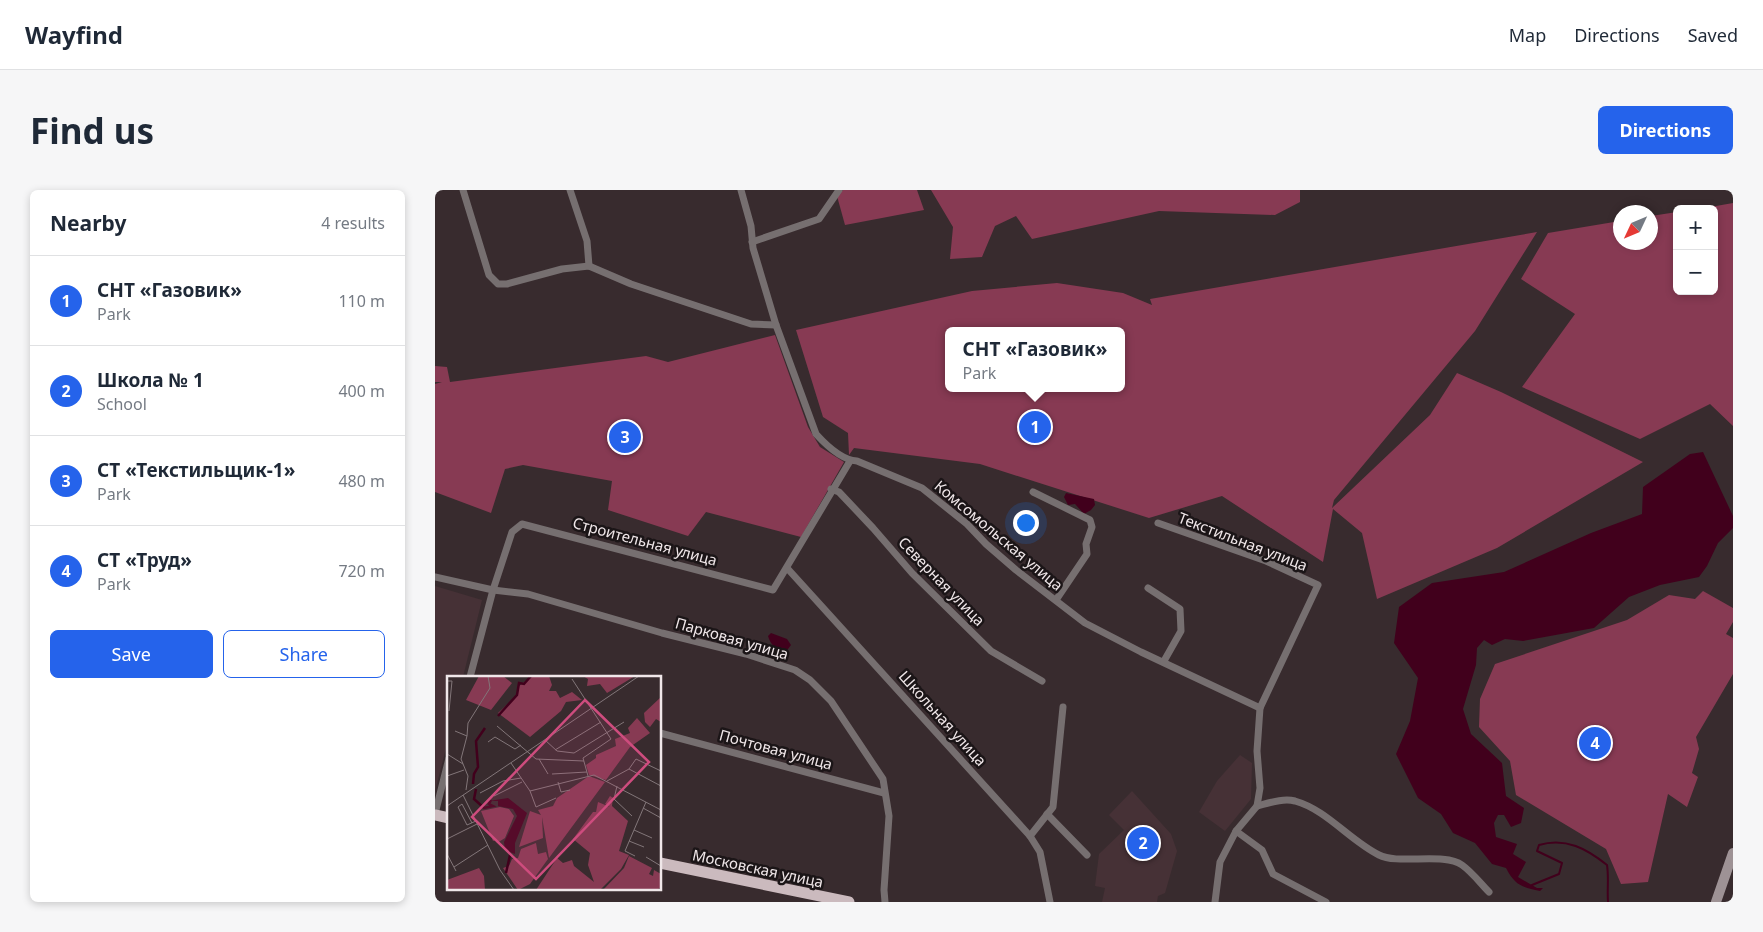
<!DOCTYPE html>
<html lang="en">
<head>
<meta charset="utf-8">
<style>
	body { margin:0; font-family:"Noto Sans",sans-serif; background:#f6f6f7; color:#1f2937 }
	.controls { position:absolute; right:15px; top:15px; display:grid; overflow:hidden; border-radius:8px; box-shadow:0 2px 8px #0003 }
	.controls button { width:45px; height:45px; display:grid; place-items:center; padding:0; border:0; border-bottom:1px solid #e0e1e3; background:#fff; color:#1f2937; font:25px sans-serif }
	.compass { position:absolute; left:1178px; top:15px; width:45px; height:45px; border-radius:50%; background:#fff; box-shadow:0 2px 8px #0003; rotate:226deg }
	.you { position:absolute; left:590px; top:332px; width:18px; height:18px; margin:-12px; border:4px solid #fff; border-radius:50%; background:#1a73e8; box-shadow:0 0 0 8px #1a73e833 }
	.badge { display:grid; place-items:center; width:32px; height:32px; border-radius:50%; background:#2563eb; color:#fff; font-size:16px; font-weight:700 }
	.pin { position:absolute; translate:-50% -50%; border:2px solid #fff; box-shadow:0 1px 5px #0006 }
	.popup { position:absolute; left:510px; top:137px; width:180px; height:65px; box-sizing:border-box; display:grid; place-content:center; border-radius:8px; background:#fff; filter:drop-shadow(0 1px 4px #0005); font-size:16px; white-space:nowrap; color:#747a83 }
	.popup b { font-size:19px; color:#1f2937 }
	.popup::after { content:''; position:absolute; left:50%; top:100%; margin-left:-10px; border:10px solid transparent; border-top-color:#fff }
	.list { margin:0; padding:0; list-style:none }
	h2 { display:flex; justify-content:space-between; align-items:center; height:65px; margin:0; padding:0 20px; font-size:21px }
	h2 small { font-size:16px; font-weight:400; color:#747a83 }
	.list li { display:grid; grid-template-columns:32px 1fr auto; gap:15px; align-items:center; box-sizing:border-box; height:90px; padding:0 20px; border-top:1px solid #e0e1e3 }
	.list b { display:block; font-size:19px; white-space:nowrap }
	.list p { margin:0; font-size:16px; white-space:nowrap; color:#747a83 }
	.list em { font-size:16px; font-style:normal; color:#747a83 }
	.actions { display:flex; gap:10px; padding:15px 20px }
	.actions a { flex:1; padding:11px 0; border:1px solid #2563eb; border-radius:8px; text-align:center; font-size:18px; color:#2563eb }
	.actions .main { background:#2563eb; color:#fff }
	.map { position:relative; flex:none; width:1298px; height:712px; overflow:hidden; border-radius:8px }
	header { display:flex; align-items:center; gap:30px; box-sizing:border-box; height:70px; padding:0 25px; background:#fff; border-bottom:1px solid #e0e1e3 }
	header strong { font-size:24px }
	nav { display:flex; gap:28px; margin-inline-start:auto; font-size:18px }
	.intro { display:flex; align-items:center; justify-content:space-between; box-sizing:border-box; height:120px; padding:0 30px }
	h1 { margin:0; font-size:35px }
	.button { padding:12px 22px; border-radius:8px; background:#2563eb; color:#fff; font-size:18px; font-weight:700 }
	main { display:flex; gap:30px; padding:0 30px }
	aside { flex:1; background:#fff; border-radius:8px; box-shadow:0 2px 8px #0003 }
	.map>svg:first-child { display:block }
</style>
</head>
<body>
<header>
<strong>Wayfind</strong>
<nav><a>Map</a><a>Directions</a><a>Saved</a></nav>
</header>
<div class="intro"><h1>Find us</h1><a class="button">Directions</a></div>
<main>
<aside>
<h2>Nearby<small>4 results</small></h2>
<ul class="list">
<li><span class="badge">1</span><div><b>СНТ «Газовик»</b><p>Park</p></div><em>110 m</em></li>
<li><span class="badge">2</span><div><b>Школа № 1</b><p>School</p></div><em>400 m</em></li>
<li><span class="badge">3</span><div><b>СТ «Текстильщик-1»</b><p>Park</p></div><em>480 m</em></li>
<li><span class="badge">4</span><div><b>СТ «Труд»</b><p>Park</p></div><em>720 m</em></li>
</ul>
<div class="actions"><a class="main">Save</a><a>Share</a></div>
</aside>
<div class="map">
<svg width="1298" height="712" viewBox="0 0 1298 712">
	<rect width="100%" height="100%" fill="#382b2e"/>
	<g fill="#463136">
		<path d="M0,396L47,410L28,487H14V547L0,601Z"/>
		<path d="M805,565L817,573L816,609L790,641L764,622L782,591Z"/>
		<path d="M697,601L736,644L742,661L730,703L723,706L722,712H667L670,698L660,696L664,664L689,640L674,625Z"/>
	</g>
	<g fill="#873a53" fill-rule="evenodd">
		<path d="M408,0H482L489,20L410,35L402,6Z"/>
		<path d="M496,0H865V12L840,25L724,21L597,49L581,26L560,36L547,67L515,69L518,37Z"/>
		<path d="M1298,13V236L1275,214L1205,249L1087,197L1140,124L1086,89L1113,43L1185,31L1186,52H1216V26L1242,22V101H1279V19H1264Z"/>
		<path d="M1102,42L1040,141L899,310L897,318L995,225L1022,183L1066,202L1208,272L1062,358L942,409L927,343L898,319L888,372L787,306L714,328L545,274L419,258L414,265L413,243L388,227L361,140L537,101L622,93L688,103L717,115L715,109ZM514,141H686V198H514Z"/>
		<path d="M340,145L373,237L385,257L409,272L366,347L271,322L253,346L173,320L177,291L88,275L70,279L56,323L0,302V194L7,192H0V176L12,177L15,192L211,166L233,172Z"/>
		<path d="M1268,401L1298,418V432L1291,444L1298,448V484L1261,547L1264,559L1257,583L1263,587L1252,617L1233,604L1213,692L1186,694L1171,659L1081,605L1075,571L1044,537L1045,509L1060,474L1192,430L1234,405L1260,409Z"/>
	</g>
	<g fill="#41001c">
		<path d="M1268,262L1298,326V338L1283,353L1272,376L1264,387L1225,395L1194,407L1159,438L1088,451L1070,449L1057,455L1049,450L1042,458L1041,475L1028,519L1036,544L1067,573L1071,606L1089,618L1086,633L1076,637L1069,625H1063L1059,633L1061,647L1082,654L1078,664L1091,672L1083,687L1102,698H1108L1105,701C1086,697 1080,695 1071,678L1057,674L1040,653L1018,643L1006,624L983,608L961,564L975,531L983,488L959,453L964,417L997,393L1069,382L1156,343L1207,324L1208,297L1255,264Z"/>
		<path d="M631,303L659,309L660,315L656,320L649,324L640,314L633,315L629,307Z"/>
		<path d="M336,443L352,449L356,455L350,463C343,462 335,454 333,446Z"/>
	</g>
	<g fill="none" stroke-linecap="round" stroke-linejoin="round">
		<path stroke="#41001c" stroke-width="2" d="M1097,695L1124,684L1127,673L1102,661L1104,655C1131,647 1152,659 1172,675C1174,688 1172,699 1173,712"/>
		<g stroke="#766f70" stroke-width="7">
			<path d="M28,0L54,85L63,94H72L127,79L154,76L196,94L316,134L341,135"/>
			<path d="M135,0L152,51L154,76"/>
			<path d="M306,0L316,36L318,58L341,135L381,244C391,255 406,270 422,271L487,298L532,334L551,354L581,380L650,433L706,462L825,518"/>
			<path d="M317,52L384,29L404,0"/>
			<path d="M396,299L404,302L438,338L477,383L556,461L607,491"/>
			<path d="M598,302L655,330L657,337L651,354L652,364L621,410"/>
			<path d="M723,333L831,371L883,395L825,518L822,561L825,598L822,616L801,641L785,672L780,712"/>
			<path d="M352,378L595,646L605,662L615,712"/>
			<path d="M0,387L58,400L93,404L227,443L311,464L360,480L375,490L396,511L448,589L454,626L449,700L450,712"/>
			<path d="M713,398L745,419L746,441L729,471"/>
			<path d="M35,487L58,400L77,342L87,334L338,400L415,271"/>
			<path d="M225,543L449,603"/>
			<path d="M822,616C834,613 848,608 860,611C892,620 914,650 944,665C963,675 1009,662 1027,675C1037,682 1046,694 1054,702"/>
			<path d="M0,624L14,568"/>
			<path d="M612,624L652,665"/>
			<path d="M801,641L827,660L838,684L891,712"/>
			<path d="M595,646L618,617L628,517"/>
		</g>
		<path stroke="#9e9295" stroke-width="10" d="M1281,712L1298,663"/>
		<g stroke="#cbbabe" stroke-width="11">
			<path d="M0,625L14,628"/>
			<path d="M225,673L414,712"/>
		</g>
	</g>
	<g text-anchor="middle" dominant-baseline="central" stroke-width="5" stroke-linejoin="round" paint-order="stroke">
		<g font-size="15" fill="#f0e7e9" stroke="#1b1517">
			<text transform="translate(564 345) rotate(40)">Комсомольская улица</text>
			<text transform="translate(210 351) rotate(15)">Строительная улица</text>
			<text transform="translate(808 351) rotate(21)">Текстильная улица</text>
			<text transform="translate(507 391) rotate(46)">Северная улица</text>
			<text transform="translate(297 448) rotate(16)">Парковая улица</text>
			<text transform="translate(508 528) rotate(48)">Школьная улица</text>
			<text transform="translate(341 559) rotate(15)">Почтовая улица</text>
			<text transform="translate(323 678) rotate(12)">Московская улица</text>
		</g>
	</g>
	<g transform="translate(12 486)">
		<rect width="214" height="214" fill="#382b2e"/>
		<path d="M32,0H56L65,7L44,34L19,24ZM86,0H102L105,9L102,15H109L113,22L125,16L135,24L119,26L114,35L83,61L51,37L70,19L72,10ZM136,0H188L160,17L153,8L140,10L141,3ZM214,21V46L209,43L203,51L198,46L197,37ZM190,42L203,57L183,71L159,104L142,99L139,89L149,82V79L169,70L168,63L183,57L181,52ZM142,100L158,106L102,182L95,141L96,162L72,171L83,135L94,139L91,134L106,130L110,122ZM163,120L166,122L165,130L181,145L172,175L182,179L174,193L153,214H89L110,182L116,187L125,184L127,190L147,206L141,189L143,177L126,163L146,136H149L151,126L163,131L158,128ZM53,131L62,133L67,140L58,162L50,167L49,164L46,165L34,135ZM89,167L91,178L99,176L101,183L83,208L71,214L56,192L62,190L65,183L71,182L74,173ZM182,180L205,192L202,198L206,200L207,194L214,198V211L210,214H156L177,192ZM32,192L37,200L38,214H0V204Z" fill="#873a53"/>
		<path d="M61,122L80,137L68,167V178L58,174L57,166L70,140L66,133L51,130V125H42Z" fill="#41001c"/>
		<path fill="none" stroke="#41001c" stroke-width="2.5" d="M71,13L72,7L77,8L84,0M51,40L70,19L71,13M26,108L27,98L31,91L29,65L38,52M29,113L27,123L37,132L46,130L42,128L44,124M59,197L63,179"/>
		<path fill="none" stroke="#827679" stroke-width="1" d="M125,3L164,63L136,82L141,100M0,5H5L2,35M50,50L89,83L137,85M8,55L20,60L14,83L21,100L19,114M20,60L21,47L43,12L41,0M98,64L110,75L127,77L177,46M41,66L48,61L68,73L74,69M108,74L154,46M0,78L16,88M92,83L101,98M64,87L83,115L89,131L109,122M182,93L214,110M105,98L140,96M0,100L17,94M160,105L182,93L189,83L214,95M111,106L114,116L123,114M170,110L167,123L185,140M83,115L147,99L214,134M33,117L56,105L74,102M16,119L53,194L67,214M47,120L75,106M0,130L192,0M196,132L214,142M25,147L15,128L11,131L20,149L29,145M187,154L205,162M0,163L30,148M182,165L197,171M0,178L9,195M188,180L178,175L199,126M199,181L214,190M7,191L41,169"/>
		<path fill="#ce4c7e" fill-opacity="0.15" stroke="#ce4c7e" stroke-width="2.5" d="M138,24L202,86L89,203L25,141Z"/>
		<rect width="214" height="214" fill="none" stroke="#f0e7e9" stroke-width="2.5"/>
	</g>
</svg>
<div class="controls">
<button>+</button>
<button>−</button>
</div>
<svg class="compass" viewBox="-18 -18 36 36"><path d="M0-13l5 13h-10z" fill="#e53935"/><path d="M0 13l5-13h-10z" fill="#747a83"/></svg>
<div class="you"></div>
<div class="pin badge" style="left:600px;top:237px">1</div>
<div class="popup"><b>СНТ «Газовик»</b>Park</div>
<div class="pin badge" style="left:708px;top:653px">2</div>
<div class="pin badge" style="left:190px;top:247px">3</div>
<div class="pin badge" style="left:1160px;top:553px">4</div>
</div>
</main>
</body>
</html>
